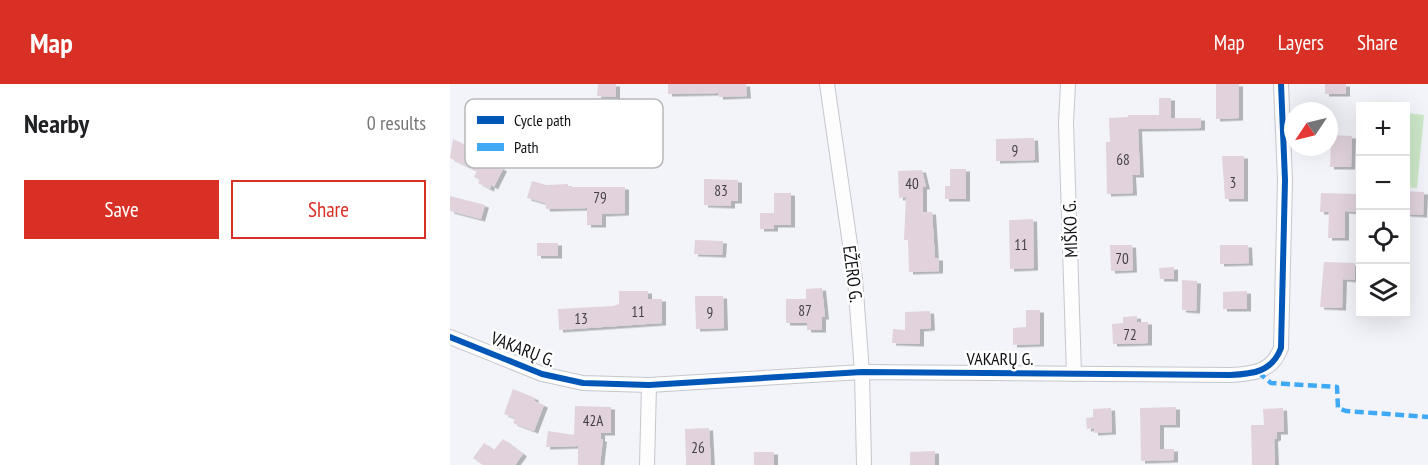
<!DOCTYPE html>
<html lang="en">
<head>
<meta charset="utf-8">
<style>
	body { margin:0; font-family:"PT Sans Narrow",sans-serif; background:#f2f2f2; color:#202124 }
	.controls { position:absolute; right:18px; top:18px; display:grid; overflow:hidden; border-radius:0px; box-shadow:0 6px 24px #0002 }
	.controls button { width:54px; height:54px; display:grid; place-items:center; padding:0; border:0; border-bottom:2px solid #e0e0e0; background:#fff; color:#202124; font:30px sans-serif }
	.compass { position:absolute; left:834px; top:18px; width:54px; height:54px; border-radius:50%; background:#fff; box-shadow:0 6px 24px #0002; rotate:235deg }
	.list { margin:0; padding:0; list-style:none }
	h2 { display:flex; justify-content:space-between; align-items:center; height:78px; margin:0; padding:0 24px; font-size:26px }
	h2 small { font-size:20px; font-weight:400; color:#757577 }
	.actions { display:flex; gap:12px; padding:18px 24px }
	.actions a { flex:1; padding:14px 0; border:2px solid #d93025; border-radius:0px; text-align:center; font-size:21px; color:#d93025 }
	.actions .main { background:#d93025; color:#fff }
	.icon { flex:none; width:33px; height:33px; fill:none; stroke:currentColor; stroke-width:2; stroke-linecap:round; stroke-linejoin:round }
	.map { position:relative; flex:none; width:978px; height:381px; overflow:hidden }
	header { display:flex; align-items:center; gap:36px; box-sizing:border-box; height:84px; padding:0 30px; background:#d93025; color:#fff }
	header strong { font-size:28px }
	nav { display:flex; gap:33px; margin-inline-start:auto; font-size:21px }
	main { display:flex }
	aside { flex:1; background:#fff }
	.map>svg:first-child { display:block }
</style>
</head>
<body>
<header>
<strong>Map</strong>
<nav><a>Map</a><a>Layers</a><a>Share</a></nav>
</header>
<main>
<aside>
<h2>Nearby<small>0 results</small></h2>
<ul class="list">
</ul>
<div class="actions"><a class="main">Save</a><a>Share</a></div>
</aside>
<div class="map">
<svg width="978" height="381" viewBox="0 0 978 381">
	<defs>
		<filter id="shadow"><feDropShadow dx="4" dy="2.5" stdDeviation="0" flood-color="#0004"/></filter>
	</defs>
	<rect width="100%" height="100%" fill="#f2f4fa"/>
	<path fill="#cce8c8" d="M956,29L974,31L967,104L956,103Z"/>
	<g fill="#e1d2dc" filter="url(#shadow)">
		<path d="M148,0H166V13L147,12Z"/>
		<path d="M218,0H268V9L218,10Z"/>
		<path d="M268,0H296L297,12L269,13Z"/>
		<path d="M766,0H789V34L766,35Z"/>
		<rect x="875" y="0" width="21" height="10"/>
		<path d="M709,14H721V34H751V44L688,45L690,91H682L683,109L657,110L656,58H660L659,34L678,33V31H709Z"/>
		<path d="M21,50L33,56L26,69L53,85L44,103L41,101L40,105L28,99L30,96L24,93L27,87L0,74L3,55L16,61Z"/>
		<path d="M881,51L902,52L901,83H880Z"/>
		<path d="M584,54L585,76L546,77V55Z"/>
		<path d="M772,72H794V115H775Z"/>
		<path d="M500,85H516V115H495V102H500Z"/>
		<path d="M472,86L476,103H473V128H482L485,174H489V187L459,188L458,156H454L456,113L449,114L448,87Z"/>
		<path d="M254,95L288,96V117H281V122L254,121Z"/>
		<path d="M82,97L96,101L118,100V103H175V129L152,130V141H137V124L96,125L95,119L77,114Z"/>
		<path d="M956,107L974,108L973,131L956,130Z"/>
		<path d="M324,109H341V141H324V145H310V129H324Z"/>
		<path d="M871,109L907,110V128L895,127V154H878L879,128H870Z"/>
		<path d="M0,112L35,121L31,135L0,127Z"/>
		<path d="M583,135L584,184L560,185L559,136Z"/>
		<path d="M245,156L273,157L272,171L244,170Z"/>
		<rect x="87" y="159" width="21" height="13"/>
		<path d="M660,161H682L683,186L661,187Z"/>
		<path d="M770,161H798L799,179L770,180Z"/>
		<path d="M874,178L905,179V196L893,195L892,224L870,223Z"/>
		<path d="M724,183V195H710L709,184Z"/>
		<path d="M732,196L747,197L746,227L732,226Z"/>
		<path d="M372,204L375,233H372V246H357V239H336V215H356V205Z"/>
		<path d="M169,207H198V215H212V239L109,246L108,225L163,222L169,220Z"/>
		<path d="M797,207V225H773V208Z"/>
		<path d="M245,212H273L274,244L246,245Z"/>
		<path d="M576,226H590V260L563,261V244L576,243Z"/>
		<path d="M480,227L481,244L470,245V260L442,259L443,245L455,246V228Z"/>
		<path d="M687,232V238H698V259L663,260L662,240L673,239V233Z"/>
		<path d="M63,305L85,314L84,317L94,321L84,347L63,339L65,334L54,330Z"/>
		<path d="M125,322L161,323V349H151V355H153L150,381H128V362L96,363L98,347L124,351Z"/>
		<path d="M726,323V341H710V365H724V376L691,377L690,324Z"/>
		<path d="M661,324L662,348L644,349V344L637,345L636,334L643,333V325Z"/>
		<path d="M833,324L834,348H827V354L824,355L825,381H802L801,341H814L813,325Z"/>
		<path d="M259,344L261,381H236L235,345Z"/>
		<path d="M53,355L73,370L65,381H33L23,374L34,359L44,366Z"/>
		<path d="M485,367V381H460V368Z"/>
		<rect x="304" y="368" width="20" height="13"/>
	</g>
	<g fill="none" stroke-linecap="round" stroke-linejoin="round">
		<g stroke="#c5c7cb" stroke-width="16">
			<g id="minor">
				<path d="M377,0L405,195L412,288L414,381"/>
				<path d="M618,0L616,39L624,290"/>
				<path d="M0,253L92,290L133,299L199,301L412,288L780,291C803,290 822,288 831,264L835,96L831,0"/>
				<path d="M197,381L199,301"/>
			</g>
		</g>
		<use href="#minor" stroke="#fdfdfe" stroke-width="14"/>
		<path stroke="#3fa9f5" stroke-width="4.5" stroke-dasharray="9 4.5" stroke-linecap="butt" d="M808,288L821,299L887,303L888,324L896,327L978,333"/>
		<g stroke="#fff" stroke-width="10">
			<path id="cycleway" d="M0,253L92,290L133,299L199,301L412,288L780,291C803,290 822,288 831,264L835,96L831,0"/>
		</g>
		<use href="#cycleway" stroke="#0057b8" stroke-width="6"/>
	</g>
	<g text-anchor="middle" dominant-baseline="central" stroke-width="5" stroke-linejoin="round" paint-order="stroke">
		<g font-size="15" fill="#444146">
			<text x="565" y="66">9</text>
			<text x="673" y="75">68</text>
			<text x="783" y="98">3</text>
			<text x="462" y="99">40</text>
			<text x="271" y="106">83</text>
			<text x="150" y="113">79</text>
			<text x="571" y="160">11</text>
			<text x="672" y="174">70</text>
			<text x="355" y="226">87</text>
			<text x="188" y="227">11</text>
			<text x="260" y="228">9</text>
			<text x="131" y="234">13</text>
			<text x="680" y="250">72</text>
			<text x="143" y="336">42A</text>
			<text x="248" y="363">26</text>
		</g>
		<g font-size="18" fill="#0f1114" stroke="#fff">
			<text transform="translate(620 145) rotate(-92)">MIŠKO G.</text>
			<text transform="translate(403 190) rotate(83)">EŽERO G.</text>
			<text transform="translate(73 265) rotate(21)">VAKARŲ G.</text>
			<text x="550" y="274">VAKARŲ G.</text>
		</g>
	</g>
	<rect x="15" y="15" width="198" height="69" rx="9" fill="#fff" stroke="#b7b8b8" stroke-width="1.5"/>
	<rect x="27" y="32" width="27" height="8" fill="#0057b8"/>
	<rect x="27" y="59" width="27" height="8" fill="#3fa9f5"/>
	<g font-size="16" fill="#0f1114">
		<text x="64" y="42">Cycle path</text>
		<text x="64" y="69">Path</text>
	</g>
</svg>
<div class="controls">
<button>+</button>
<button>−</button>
<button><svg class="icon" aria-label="locate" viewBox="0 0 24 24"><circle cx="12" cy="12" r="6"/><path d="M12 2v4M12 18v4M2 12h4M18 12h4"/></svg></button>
<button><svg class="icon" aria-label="layers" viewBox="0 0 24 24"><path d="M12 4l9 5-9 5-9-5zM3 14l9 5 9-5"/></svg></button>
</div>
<svg class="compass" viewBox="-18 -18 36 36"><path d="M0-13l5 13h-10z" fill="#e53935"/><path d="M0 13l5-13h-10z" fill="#757577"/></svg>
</div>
</main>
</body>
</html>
